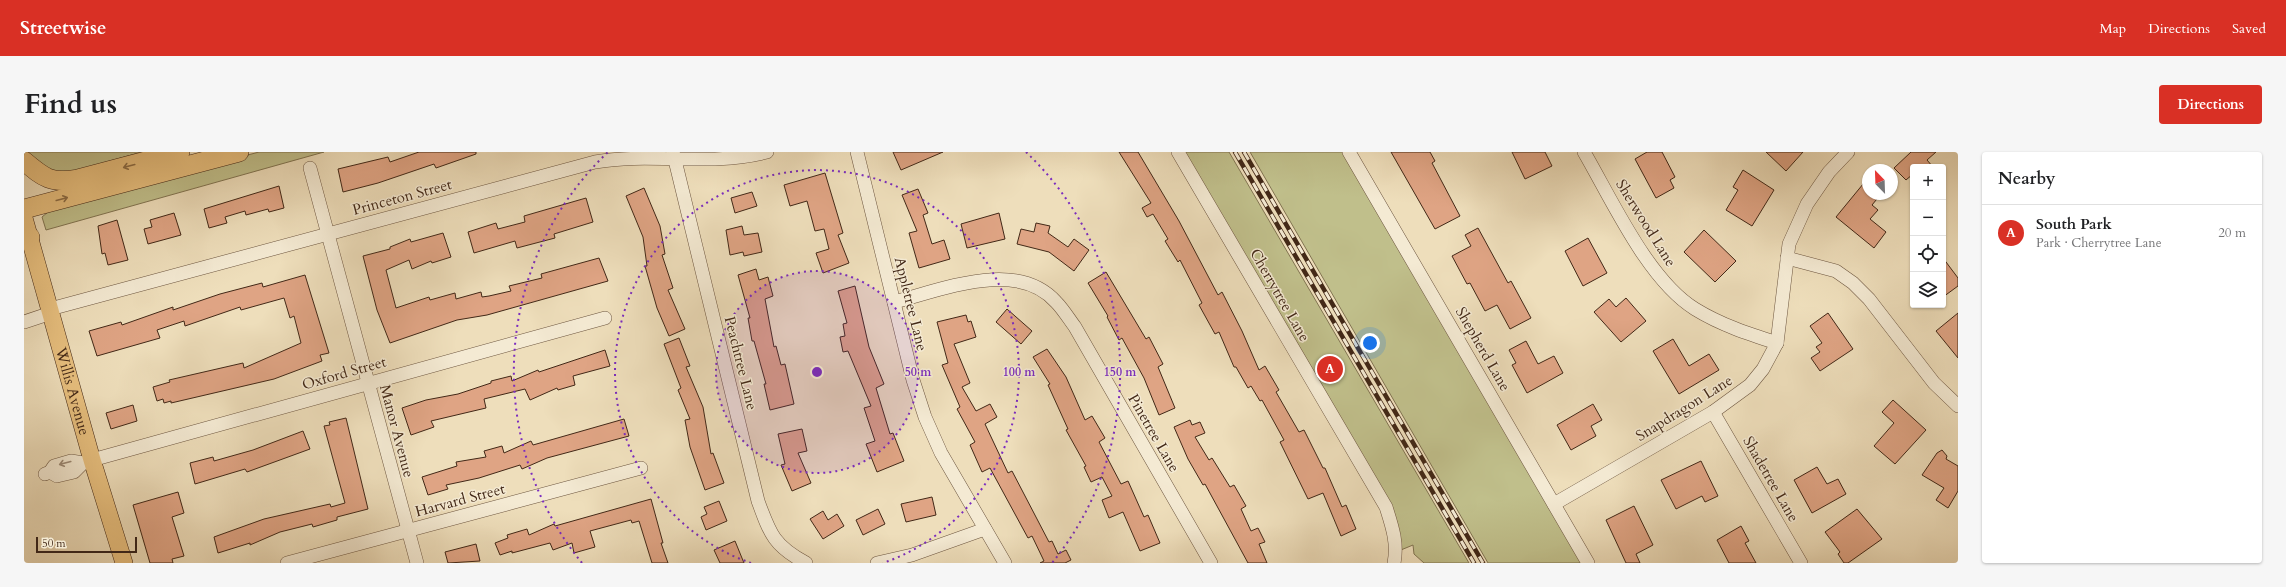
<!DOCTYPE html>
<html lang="en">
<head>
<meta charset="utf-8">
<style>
	body { margin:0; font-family:Cardo,serif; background:#f6f6f6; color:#202124 }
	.controls { position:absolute; right:12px; top:12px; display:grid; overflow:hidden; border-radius:4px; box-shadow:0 1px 3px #0004 }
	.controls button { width:36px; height:36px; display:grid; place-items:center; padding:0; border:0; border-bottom:1px solid #e0e0e0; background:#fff; color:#202124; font:20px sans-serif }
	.compass { position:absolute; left:1838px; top:12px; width:36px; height:36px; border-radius:50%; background:#fff; box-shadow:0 1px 3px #0004; rotate:337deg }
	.scale { position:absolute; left:12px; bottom:10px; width:101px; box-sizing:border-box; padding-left:4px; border:2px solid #422817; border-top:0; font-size:11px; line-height:14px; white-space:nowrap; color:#422817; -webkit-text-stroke:3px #f4ead3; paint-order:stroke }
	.you { position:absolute; left:1346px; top:191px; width:14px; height:14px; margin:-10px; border:3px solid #fff; border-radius:50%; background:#1a73e8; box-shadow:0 0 0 6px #1a73e833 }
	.badge { display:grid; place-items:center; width:26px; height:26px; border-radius:50%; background:#d93025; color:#fff; font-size:13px; font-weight:700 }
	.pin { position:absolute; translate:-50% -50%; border:2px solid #fff; box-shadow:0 1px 4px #0006 }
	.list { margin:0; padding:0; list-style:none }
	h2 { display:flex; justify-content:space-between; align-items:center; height:52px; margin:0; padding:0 16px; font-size:17px }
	h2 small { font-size:13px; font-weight:400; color:#757577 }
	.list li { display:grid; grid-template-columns:26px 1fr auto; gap:12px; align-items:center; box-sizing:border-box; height:56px; padding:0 16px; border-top:1px solid #e0e0e0 }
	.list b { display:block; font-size:15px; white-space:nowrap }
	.list p { margin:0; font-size:13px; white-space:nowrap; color:#757577 }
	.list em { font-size:13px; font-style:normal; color:#757577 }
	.icon { flex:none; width:22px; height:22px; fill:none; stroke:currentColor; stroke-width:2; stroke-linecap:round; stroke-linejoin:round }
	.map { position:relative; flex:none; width:1934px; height:411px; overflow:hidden; border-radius:4px }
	header { display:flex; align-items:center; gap:24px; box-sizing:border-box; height:56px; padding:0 20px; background:#d93025; color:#fff }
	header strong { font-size:19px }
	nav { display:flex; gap:22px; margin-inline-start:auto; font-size:14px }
	.intro { display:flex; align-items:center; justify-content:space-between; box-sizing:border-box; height:96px; padding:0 24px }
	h1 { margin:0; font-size:28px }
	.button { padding:10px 18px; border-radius:4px; background:#d93025; color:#fff; font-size:14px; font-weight:700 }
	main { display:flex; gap:24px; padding:0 24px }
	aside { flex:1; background:#fff; border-radius:4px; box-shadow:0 1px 3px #0004 }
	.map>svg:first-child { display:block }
</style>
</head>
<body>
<header>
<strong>Streetwise</strong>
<nav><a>Map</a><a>Directions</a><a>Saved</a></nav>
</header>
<div class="intro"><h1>Find us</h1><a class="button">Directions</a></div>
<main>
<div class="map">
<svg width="1934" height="411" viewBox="0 0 1934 411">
	<rect width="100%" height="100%" fill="#eedebb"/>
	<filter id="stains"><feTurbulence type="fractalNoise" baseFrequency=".005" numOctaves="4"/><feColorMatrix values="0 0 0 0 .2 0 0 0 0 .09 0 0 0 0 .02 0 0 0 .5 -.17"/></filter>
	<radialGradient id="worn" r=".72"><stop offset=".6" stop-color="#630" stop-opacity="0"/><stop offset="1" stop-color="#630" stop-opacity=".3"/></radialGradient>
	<g fill="#c0bf8b" stroke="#817451">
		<path d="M3,0H118L40,22L22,20Z"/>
		<path d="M235,0H300L22,78L18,65L30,55Z"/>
		<path d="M1154,0H1205L1445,411H1400L1390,402L1389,393L1372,400L1370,380Z"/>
		<path d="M1226,0H1325L1564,411H1464Z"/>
	</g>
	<g fill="#dfa484" stroke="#422817">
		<path d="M395,0H452V2L412,16L410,12L354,31L319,40L314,17L364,5L366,10Z"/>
		<path d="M869,0H919L877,18Z"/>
		<path d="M1095,0H1114L1155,69L1194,143L1198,140L1218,179L1235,218L1241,214L1255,238L1252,240L1275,280L1280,278L1299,316H1301L1318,355L1322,353L1332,377L1317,384L1299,341L1284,347L1256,290L1260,288L1238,248L1236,249L1227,234L1224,236L1212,215H1210L1195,180L1191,182L1175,153L1178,151L1156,108L1154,110L1141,89L1144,87L1129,62L1123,65L1118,56L1127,51Z"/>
		<path d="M1367,0H1406L1411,9L1408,11L1436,64L1411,77Z"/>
		<path d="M1488,0H1521L1528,14L1501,27Z"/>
		<path d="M1623,0H1638L1651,25L1646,28L1650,36L1632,46L1611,7Z"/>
		<path d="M1742,0H1779L1762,19Z"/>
		<path d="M1887,0H1912L1903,8L1909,15H1889V22L1882,28L1870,16Z"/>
		<path d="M1719,18L1750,38L1728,74L1702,58L1714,38L1709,35Z"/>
		<path d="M801,21L819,81L814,83L825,111L799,121L792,101L805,97L800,77L791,79L783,49L766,54L760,33Z"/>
		<path d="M1844,26V42H1857L1848,53L1854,58L1846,67L1862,80L1850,96L1812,65Z"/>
		<path d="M255,34L260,56L245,60L244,57L222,63L221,59L201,65L203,71L185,76L180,57Z"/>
		<path d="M620,36L636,74L641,102L638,103L649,136L644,138L661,177L645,184L633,156L621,114H623L619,85L602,44Z"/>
		<path d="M894,37L904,61L899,63L908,92L920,88L926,107L895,116L885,81L893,79L878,43Z"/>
		<path d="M728,40L733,54L711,61L707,46Z"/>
		<path d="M562,46L569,70L530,82L531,86L493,96L491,89L450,101L444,80L472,71L474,77L501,70L500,64Z"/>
		<path d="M150,61L157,83L124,92L120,77L128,75L126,68Z"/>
		<path d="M975,61L981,87L943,96L937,72Z"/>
		<path d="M93,68L104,108L84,113L81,101L78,102L74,74Z"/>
		<path d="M1012,71L1026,74L1024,81L1044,95L1050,87L1065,98L1050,119L1025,100L993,92L997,77L1010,80Z"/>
		<path d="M718,74L720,83L734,81L738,100L720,104L719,100L706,103L702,78Z"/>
		<path d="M1454,76L1484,131L1487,129L1507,166L1486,177L1473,153L1461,159L1446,131L1443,132L1428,104L1447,94L1441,83Z"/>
		<path d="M1680,78L1712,109L1691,130L1660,100Z"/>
		<path d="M419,81L427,105L408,111L407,109L388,117L385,108L362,118L372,156L405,145L406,148L431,141L432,147L457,140L458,145L465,144L487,139L485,134L518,126L517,122L575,106L584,129L463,163L433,168L366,191L353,158L339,104L366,97V95L386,87L387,90Z"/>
		<path d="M1564,86L1583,121L1559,134L1541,99Z"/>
		<path d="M1919,106L1934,126V134L1919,145Z"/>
		<path d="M732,117L735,128L744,125L749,144L741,147L750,195L752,194L757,213L761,212L770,252L746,258L740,232H742L730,189H728L724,166H726L714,123Z"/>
		<path d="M1082,120L1122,187L1125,185L1139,212L1134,215L1151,256L1135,263L1120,226L1098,186L1095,188L1083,165L1084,164L1064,131Z"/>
		<path d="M281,123L305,201L296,203L298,209L250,227L147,251V249L140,251L139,247L133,249L129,235L146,230L145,228L219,211L220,216L277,191L270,164L266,166L260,146L217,158L216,155L161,174L160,169L133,178L136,186L73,204L65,179L97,170L98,173L149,155V158L196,142L238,131L239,135Z"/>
		<path d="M831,134L845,195L860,232L852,236L866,282L869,281L880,309L853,320L842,292L851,289L840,256L847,254L824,199L819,200L816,185L821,184L819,172L823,171L814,139Z"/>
		<path d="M1602,146L1622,169L1597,190L1570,160L1585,147L1592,155Z"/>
		<path d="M983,157L1008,179L997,192L972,170Z"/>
		<path d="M1804,161L1829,197L1796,219L1787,206L1796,200L1792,195L1798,191L1786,174Z"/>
		<path d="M1934,161V206L1912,179Z"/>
		<path d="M942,163L944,170L947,169L952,185L930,192L946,231L938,235L952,259L966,252L973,265L961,272L984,321L988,319L1025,390L1028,389L1034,402L1042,398L1047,408L1041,411H1016L1020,409L1008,384L1004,386L966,316L958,320L946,293L951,290L933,257L936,255L918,213L924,211L913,170Z"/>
		<path d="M655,186L666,214L662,215L679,255L687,302L689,301L700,331L681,338L666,295L661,268L666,267L654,238L657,236L640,192Z"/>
		<path d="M1649,187L1665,214L1685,202L1695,218L1655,242L1629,199Z"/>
		<path d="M1502,189L1514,212L1530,204L1539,221L1503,241L1488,213L1492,211L1485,198Z"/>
		<path d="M1023,197L1042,225L1061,268L1068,264L1081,286L1075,290L1097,332L1104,329L1120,365L1124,363L1136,391L1116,399L1099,360L1085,366L1078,348L1088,344L1078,325L1067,330L1060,315L1062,314L1042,278L1044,277L1024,233L1026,232L1009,205Z"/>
		<path d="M581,198L586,214L549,224L551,233L534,238L533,236L506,248L501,237L460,247L462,256L407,269L410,275L387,283L378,256L402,248L434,242L467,231V229L487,224L488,229L514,218L515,220Z"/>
		<path d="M1869,248L1902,278L1871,312L1850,294L1870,271L1858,260Z"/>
		<path d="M1569,252L1578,268L1567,274L1572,284L1547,298L1533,273Z"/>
		<path d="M109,253L113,269L87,277L82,261Z"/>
		<path d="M322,266L344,357L313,365V368L289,375L288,372L256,380L226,393V391L194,401L190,385L240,367L306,352L307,355L321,351L300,274L306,273L305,270Z"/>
		<path d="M600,267L605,284L523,306L498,317L496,313L455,326L422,333L424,337L404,343L398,325L433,314L432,310L462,305L460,299L478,294L480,301L507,289L509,293Z"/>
		<path d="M1166,268L1168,273L1176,270L1181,281L1171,285L1185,308L1188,306L1206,335L1210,333L1222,354L1217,357L1227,379L1234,376L1241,390L1235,392L1243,411H1224L1181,332L1179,333L1164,307L1150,275Z"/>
		<path d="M778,277L783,299L774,301L787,331L768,339L757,313L761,312L754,282Z"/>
		<path d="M279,279L286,297L223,320L221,317L171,332L166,311L189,305L190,309L229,298Z"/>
		<path d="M1918,298L1923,304L1922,307L1934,314V339L1924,356L1912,348L1920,336L1898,323L1913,301Z"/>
		<path d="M1677,309L1694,344L1681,350L1678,344L1652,357L1637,328Z"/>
		<path d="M1793,315L1803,332L1814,327L1822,342L1788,361L1770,328Z"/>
		<path d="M154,340L160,361L148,365L160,404L148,407L149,411H126L109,353Z"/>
		<path d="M908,345L912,363L882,370L877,352Z"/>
		<path d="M627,347L639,391H637L644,411H628L615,369L608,371L607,368L566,379L571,395L550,401L548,391L529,398L526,391L488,401V399L476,403L471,391L484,386L483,383L503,377L505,383L530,372L531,374Z"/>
		<path d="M695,349L703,369L682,378L677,365L683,362L680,355Z"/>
		<path d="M1610,354L1629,393L1612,402L1616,411H1602L1582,368Z"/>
		<path d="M854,357L861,372L839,383L832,368Z"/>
		<path d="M1833,357L1858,387L1824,411H1820L1814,402L1816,400L1801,380Z"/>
		<path d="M799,359L804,368L813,362L820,374L799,387L786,367Z"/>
		<path d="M1717,374L1725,389L1721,391L1732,411H1705L1693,388Z"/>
		<path d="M711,389L720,411H696L690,398Z"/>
		<path d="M452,392L456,409L424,411L421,400Z"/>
	</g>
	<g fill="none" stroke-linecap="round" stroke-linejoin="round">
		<g stroke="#6d5640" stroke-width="14">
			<g id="minor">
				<path d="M649,0L734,349C746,382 750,394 782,411"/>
				<path d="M833,0L889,228L901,265L917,301L981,411"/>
				<path d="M1154,0L1362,355C1368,374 1374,391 1370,411"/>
				<path d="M1325,0L1564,411"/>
				<path d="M1560,0C1588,48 1624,128 1671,157C1697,173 1725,182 1753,191"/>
				<path d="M286,16L393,411"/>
				<path d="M1763,106L1812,119L1829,131L1845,147L1910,231L1934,254"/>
				<path d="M870,150C918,138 993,106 1032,150C1039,157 1045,167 1051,175L1187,411"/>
				<path d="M26,157L571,10C628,0 684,15 743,0"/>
				<path d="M0,170L27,161"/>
				<path d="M1689,260L1777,411"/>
				<path d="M26,320L30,314L47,309L59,311"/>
				<path d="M21,322L26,320L33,324L50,320L59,311L68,308L581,166"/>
				<path d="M1530,352L1689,260L1726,233L1739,217L1753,191L1765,92L1783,52L1805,20L1824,0"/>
				<path d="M263,411L617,316"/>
				<path d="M853,411L888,403L961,377"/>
			</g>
		</g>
		<g stroke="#422817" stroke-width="18">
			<g id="major">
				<path id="s1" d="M0,66L68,308L100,411"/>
			</g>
		</g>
		<g stroke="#422817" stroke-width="20">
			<g id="highway">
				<path d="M0,9C20,26 27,32 54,27L156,0"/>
				<path d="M0,57L215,0"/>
				<path d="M0,81L6,85"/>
			</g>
		</g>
		<use href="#minor" stroke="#f4ead3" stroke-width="13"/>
		<use href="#major" stroke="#e7bf7e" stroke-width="17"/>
		<use href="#highway" stroke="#e7bf7e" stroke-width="19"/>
		<g stroke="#422817" stroke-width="4.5">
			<g id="rail">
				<path d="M1211,0L1450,411"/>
				<path d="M1220,0L1459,411"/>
			</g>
		</g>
		<use href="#rail" stroke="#f4ead3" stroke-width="3" stroke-dasharray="9" stroke-linecap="butt"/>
	</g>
	<defs><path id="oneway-shaft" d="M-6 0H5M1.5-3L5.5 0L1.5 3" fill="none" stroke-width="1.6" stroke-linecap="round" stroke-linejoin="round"/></defs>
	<g stroke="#8c6c45">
		<use href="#oneway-shaft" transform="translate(105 14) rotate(165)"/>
		<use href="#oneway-shaft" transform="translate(38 47) rotate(-15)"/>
	</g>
	<use stroke="#9b8975" href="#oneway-shaft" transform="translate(41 311) rotate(165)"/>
	<circle cx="793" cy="220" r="101" fill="#7b2cbf" fill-opacity=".12"/>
	<g fill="none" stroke="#7b2cbf" stroke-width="2" stroke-dasharray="2 4">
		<circle cx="793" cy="220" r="101"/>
		<path d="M727 411A202 202 0 1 1 859 411"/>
		<path d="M558 411A303 303 0 0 1 584 0M1002 0A303 303 0 0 1 1028 411"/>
	</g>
	<g text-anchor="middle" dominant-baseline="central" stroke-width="3" stroke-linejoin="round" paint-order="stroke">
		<g font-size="15" fill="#422817" stroke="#f4ead3">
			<text transform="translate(378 45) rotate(-15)">Princeton Street</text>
			<text transform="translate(1622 71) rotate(58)">Sherwood Lane</text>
			<text transform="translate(1256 143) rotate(60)">Cherrytree Lane</text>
			<text transform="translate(887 152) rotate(76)">Appletree Lane</text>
			<text transform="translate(1459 197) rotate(60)">Shepherd Lane</text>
			<text transform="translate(717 211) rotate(76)">Peachtree Lane</text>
			<text transform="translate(320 221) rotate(-16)">Oxford Street</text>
			<text stroke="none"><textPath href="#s1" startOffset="180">Willis Avenue</textPath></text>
			<text transform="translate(1660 256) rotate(-32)">Snapdragon Lane</text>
			<text transform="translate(373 279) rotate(75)">Manor Avenue</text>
			<text transform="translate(1130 281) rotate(60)">Pinetree Lane</text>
			<text transform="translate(1747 327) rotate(60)">Shadetree Lane</text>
			<text transform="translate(436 348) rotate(-15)">Harvard Street</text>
		</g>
	</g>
	<circle cx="793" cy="220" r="6" fill="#7b2cbf" stroke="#f4ead3" stroke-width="2"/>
	<g font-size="12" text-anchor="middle" font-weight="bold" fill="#7b2cbf" stroke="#f4ead3" stroke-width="3" stroke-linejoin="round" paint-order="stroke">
		<text x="894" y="224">50 m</text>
		<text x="995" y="224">100 m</text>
		<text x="1096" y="224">150 m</text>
	</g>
	<rect width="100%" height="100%" filter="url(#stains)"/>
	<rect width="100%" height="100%" fill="url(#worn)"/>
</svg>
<div class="controls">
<button>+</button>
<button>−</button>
<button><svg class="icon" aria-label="locate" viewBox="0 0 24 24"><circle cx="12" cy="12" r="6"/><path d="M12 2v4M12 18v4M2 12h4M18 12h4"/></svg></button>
<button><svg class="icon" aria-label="layers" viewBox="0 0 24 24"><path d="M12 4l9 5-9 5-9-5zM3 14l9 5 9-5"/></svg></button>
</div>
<svg class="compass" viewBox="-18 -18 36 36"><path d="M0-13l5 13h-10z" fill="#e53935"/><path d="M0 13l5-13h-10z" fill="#757577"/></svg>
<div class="scale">50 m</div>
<div class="you"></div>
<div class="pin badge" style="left:1306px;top:217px">A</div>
</div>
<aside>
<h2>Nearby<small></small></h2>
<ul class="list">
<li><span class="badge">A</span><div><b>South Park</b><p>Park · Cherrytree Lane</p></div><em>20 m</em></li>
</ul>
</aside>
</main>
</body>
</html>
